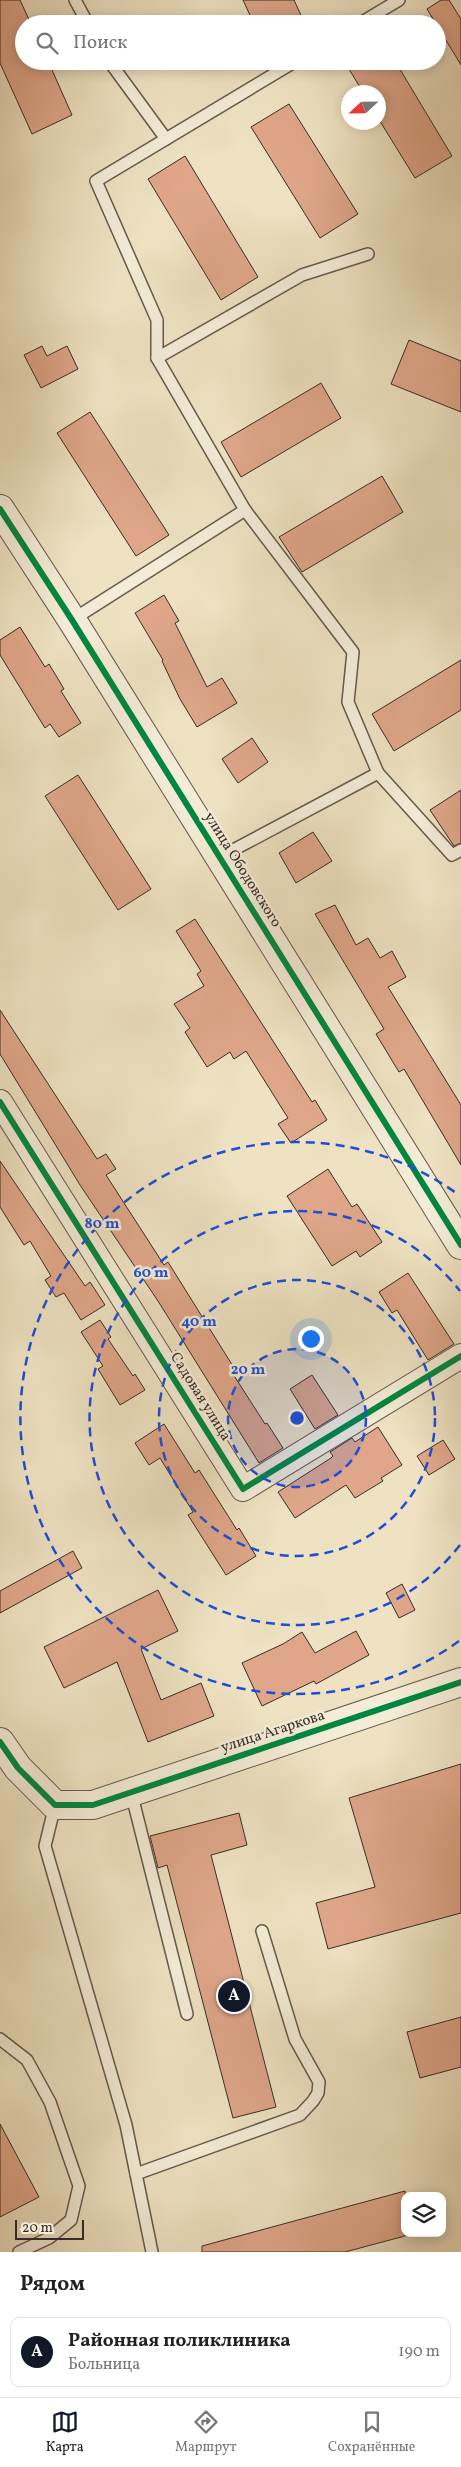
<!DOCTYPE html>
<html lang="ru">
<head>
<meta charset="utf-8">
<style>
	body { margin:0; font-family:Vollkorn,serif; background:#f2f2f2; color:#222 }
	.controls { position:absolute; right:15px; bottom:15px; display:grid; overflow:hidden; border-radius:10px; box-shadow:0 2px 12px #0003 }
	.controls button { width:45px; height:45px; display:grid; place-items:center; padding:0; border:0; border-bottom:1px solid #e0e0e0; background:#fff; color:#222; font:25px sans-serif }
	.compass { position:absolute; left:341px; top:85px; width:45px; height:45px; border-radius:50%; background:#fff; box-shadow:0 2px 12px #0003; rotate:248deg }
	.scale { position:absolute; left:15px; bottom:12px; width:69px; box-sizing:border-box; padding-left:5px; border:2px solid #372d26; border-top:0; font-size:14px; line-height:18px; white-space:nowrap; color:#372d26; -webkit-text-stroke:4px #f4ecd7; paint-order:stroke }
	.you { position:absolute; left:310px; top:1338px; width:18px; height:18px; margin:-12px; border:4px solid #fff; border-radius:50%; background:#1a73e8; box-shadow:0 0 0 8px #1a73e833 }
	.badge { display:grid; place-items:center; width:32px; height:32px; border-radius:50%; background:#111827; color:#fff; font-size:16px; font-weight:700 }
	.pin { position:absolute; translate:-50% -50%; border:2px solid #fff; box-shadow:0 1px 5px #0006 }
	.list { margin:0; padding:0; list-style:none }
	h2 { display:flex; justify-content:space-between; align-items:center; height:65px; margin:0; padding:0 20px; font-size:21px }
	h2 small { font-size:16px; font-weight:400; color:#767676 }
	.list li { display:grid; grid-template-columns:32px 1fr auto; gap:15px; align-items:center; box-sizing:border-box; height:70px; margin:0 10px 10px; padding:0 10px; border:1px solid #e0e0e0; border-radius:10px }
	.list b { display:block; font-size:19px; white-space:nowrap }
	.list p { margin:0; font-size:16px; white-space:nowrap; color:#767676 }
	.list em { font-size:16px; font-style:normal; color:#767676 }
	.icon { flex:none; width:28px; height:28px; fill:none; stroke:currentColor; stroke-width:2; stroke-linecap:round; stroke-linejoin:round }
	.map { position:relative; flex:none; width:461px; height:2252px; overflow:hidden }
	.search { position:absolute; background:#fff; box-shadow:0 2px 12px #0003; left:15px; right:15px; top:15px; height:55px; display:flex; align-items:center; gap:12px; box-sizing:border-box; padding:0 18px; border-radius:28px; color:#767676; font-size:19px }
	.sheet { height:145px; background:#fff }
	nav { display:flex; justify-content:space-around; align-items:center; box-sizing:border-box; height:70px; border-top:1px solid #e0e0e0; background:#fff; font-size:14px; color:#767676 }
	nav a { display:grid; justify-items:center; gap:2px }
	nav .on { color:#111827 }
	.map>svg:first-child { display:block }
</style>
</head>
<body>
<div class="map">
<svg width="461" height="2252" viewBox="0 0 461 2252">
	<rect width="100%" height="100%" fill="#eee2c2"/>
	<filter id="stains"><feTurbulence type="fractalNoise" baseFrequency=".004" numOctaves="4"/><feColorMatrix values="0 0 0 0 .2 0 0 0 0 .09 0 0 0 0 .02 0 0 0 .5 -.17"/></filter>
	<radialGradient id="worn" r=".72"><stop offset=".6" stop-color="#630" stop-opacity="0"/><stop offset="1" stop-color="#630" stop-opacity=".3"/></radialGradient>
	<g fill="#dfa689" stroke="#372d26">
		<path d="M0,0H20L31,24H24V61H48L72,115L32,134L0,63Z"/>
		<path d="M243,0H294L305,24H254Z"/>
		<path d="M441,0H449L461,19V65L427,9Z"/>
		<path d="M344,61H395L452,156L415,178L378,118V92H363Z"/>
		<path d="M289,104L358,214L320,238L251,127Z"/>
		<path d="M185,156L258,277L221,300L148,179Z"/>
		<path d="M409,340L461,361V412L391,384Z"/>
		<path d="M42,346L47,356L67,346L78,369L41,388L24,355Z"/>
		<path d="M321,383L341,418L241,477L221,442Z"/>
		<path d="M90,412L169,535L136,556L57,433Z"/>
		<path d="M382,476L403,512L302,572L279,537Z"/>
		<path d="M164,595L179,621L175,623L207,687L222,678L237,703L197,727L180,699L162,661L163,660L135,613Z"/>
		<path d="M20,627L45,667L49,664L64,689L61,691L81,723L59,737L50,724L45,728L0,655V640Z"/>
		<path d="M461,660V710L394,751L372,714Z"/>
		<path d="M252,738L268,762L238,783L222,759Z"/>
		<path d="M78,775L151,889L118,910L45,796Z"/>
		<path d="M461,790V843L454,846L430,810Z"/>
		<path d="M313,832L332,861L296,883L279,853Z"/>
		<path d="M335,905L356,945L368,938L380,958L392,951L406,977L388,987L461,1105V1165L404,1069L399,1072L376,1034L384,1029L315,914Z"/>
		<path d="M195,919L312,1102L315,1100L327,1120L291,1143L278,1124L288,1118L246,1051L234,1059L230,1052L207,1067L185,1032L190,1028L174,1004L204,986L197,974L201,971L176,931Z"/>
		<path d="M0,1010L97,1159L106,1154L116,1169L106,1175L164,1265L168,1262L236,1371L233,1374L265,1424L267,1423L283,1448L259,1463L158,1301L80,1185L0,1054Z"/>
		<path d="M0,1161L85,1286L90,1282L105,1305L81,1320L64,1293L56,1297L45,1280L51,1276L30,1241L24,1245L0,1207Z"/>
		<path d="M328,1169L352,1207L357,1204L382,1242L360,1257L356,1251L332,1266L287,1196Z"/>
		<path d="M408,1273L454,1344L428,1360L397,1310L392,1313L379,1292Z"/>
		<path d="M100,1320L111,1337L108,1339L133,1376L135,1374L145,1390L120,1405L98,1369L103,1366L81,1332Z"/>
		<path d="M312,1375L338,1415L315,1429L290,1389Z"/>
		<path d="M164,1424L195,1473L199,1470L237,1530L239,1528L256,1556L226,1575L188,1515L193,1512L160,1458L149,1465L135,1443Z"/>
		<path d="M378,1427L402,1465L381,1478L383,1481L355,1498L346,1485L295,1518L278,1492L331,1458L333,1456L330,1452L352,1438L355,1442Z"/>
		<path d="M443,1440L455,1459L429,1475L417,1456Z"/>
		<path d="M73,1551L82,1568L0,1613V1591Z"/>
		<path d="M402,1584L415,1610L399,1618L386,1593Z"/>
		<path d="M158,1590L178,1631L141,1649L161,1700L201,1683L214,1716L148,1742L117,1662L64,1688L44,1647Z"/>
		<path d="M356,1631L369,1655L316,1684L314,1681L262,1706L242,1663L283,1644L302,1632L315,1653Z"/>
		<path d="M461,1764V1913L328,1949L316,1903L375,1887L349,1798Z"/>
		<path d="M239,1813L247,1845L211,1855L276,2107L233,2118L167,1865L158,1868L150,1836Z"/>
		<path d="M461,2017V2067L420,2078L407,2032Z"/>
		<path d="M0,2124L39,2197L0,2217Z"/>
		<path d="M405,2191V2236L345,2252H202V2246Z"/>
	</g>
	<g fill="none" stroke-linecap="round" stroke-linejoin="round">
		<g stroke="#655a4d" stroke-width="14">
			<g id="service">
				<path d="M75,0L88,24"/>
				<path d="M359,24L399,0"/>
				<path d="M109,61L166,139"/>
				<path d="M157,358V320L96,181L296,61"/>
				<path d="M72,620L245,510"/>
				<path d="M378,773L452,855L461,850"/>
				<path d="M220,857L378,773L348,702L353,652L245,510L157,358L302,275L368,254"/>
				<path d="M131,1792L187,2014"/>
				<path d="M55,1805L45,1846L126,2125L152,2252"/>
				<path d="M0,2039L27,2060L50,2102L79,2186L71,2220L49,2238L19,2252"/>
				<path d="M136,2174L300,2115L313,2101L318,2093L319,2082L295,2039L262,1931"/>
			</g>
		</g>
		<g stroke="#655a4d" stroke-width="26">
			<path id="minor" d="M0,1102L243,1489L461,1356"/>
		</g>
		<g stroke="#655a4d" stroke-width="30">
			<g id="tertiary">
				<path d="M0,509L72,620L461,1245"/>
				<path d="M0,1742L18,1768L55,1805H93L461,1682"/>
			</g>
		</g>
		<use href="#service" stroke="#f4ecd7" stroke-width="11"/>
		<use href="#minor" stroke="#f4ecd7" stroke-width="24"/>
		<use href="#tertiary" stroke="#f4ecd7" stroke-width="28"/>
		<g stroke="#f4ecd7" stroke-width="9">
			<g id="cycleway">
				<path d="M0,509L72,620L461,1245"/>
				<path d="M0,1102L243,1489L461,1356"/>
				<path d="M0,1742L18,1768L55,1805H93L461,1682"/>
			</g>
		</g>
		<use href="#cycleway" stroke="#00873e" stroke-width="6"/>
	</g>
	<circle cx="297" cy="1418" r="69" fill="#1d4ed8" fill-opacity=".12"/>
	<g fill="none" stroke="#1d4ed8" stroke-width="2.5" stroke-dasharray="9 6">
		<circle cx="297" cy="1418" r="69"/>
		<circle cx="297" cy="1418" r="138"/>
		<path d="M460 1545A207 207 0 1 1 460 1291"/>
		<path d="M459 1641A276 276 0 1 1 459 1195"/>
	</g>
	<g text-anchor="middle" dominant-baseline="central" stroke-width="5" stroke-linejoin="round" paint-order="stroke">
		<g font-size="15" fill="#372d26" stroke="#f4ecd7">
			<text transform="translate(242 870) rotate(58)">улица Ободовского</text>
			<text transform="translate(200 1397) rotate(58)">Садовая улица</text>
			<text transform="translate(273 1732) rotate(-18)">улица Агаркова</text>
		</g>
	</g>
	<circle cx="297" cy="1418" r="8" fill="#1d4ed8" stroke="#f4ecd7" stroke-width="2.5"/>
	<g font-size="15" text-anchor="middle" font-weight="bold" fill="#1d4ed8" stroke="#f4ecd7" stroke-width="5" stroke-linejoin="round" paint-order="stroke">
		<text x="102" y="1228">80 m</text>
		<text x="151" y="1277">60 m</text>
		<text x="199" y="1326">40 m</text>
		<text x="248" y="1374">20 m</text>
	</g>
	<rect width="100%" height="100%" filter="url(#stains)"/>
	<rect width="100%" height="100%" fill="url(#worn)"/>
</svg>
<div class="controls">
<button><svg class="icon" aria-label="layers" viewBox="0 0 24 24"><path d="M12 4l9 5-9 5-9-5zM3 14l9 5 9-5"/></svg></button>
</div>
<svg class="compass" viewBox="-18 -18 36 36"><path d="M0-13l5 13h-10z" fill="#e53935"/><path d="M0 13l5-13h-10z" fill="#767676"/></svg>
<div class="scale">20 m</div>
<div class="you"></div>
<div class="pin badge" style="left:234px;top:1996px">A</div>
<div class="search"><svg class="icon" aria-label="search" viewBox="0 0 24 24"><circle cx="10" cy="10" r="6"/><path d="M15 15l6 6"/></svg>Поиск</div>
</div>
<section class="sheet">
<h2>Рядом<small></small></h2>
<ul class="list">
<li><span class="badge">A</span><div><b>Районная поликлиника</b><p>Больница</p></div><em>190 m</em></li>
</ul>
</section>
<nav>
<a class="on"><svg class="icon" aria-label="map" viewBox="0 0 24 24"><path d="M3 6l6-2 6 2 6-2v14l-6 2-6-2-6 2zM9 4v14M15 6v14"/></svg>Карта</a>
<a><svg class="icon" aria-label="directions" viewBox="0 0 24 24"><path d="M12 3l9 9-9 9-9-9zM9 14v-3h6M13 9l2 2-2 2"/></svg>Маршрут</a>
<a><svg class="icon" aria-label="saved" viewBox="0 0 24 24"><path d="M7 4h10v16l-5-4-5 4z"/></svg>Сохранённые</a>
</nav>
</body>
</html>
